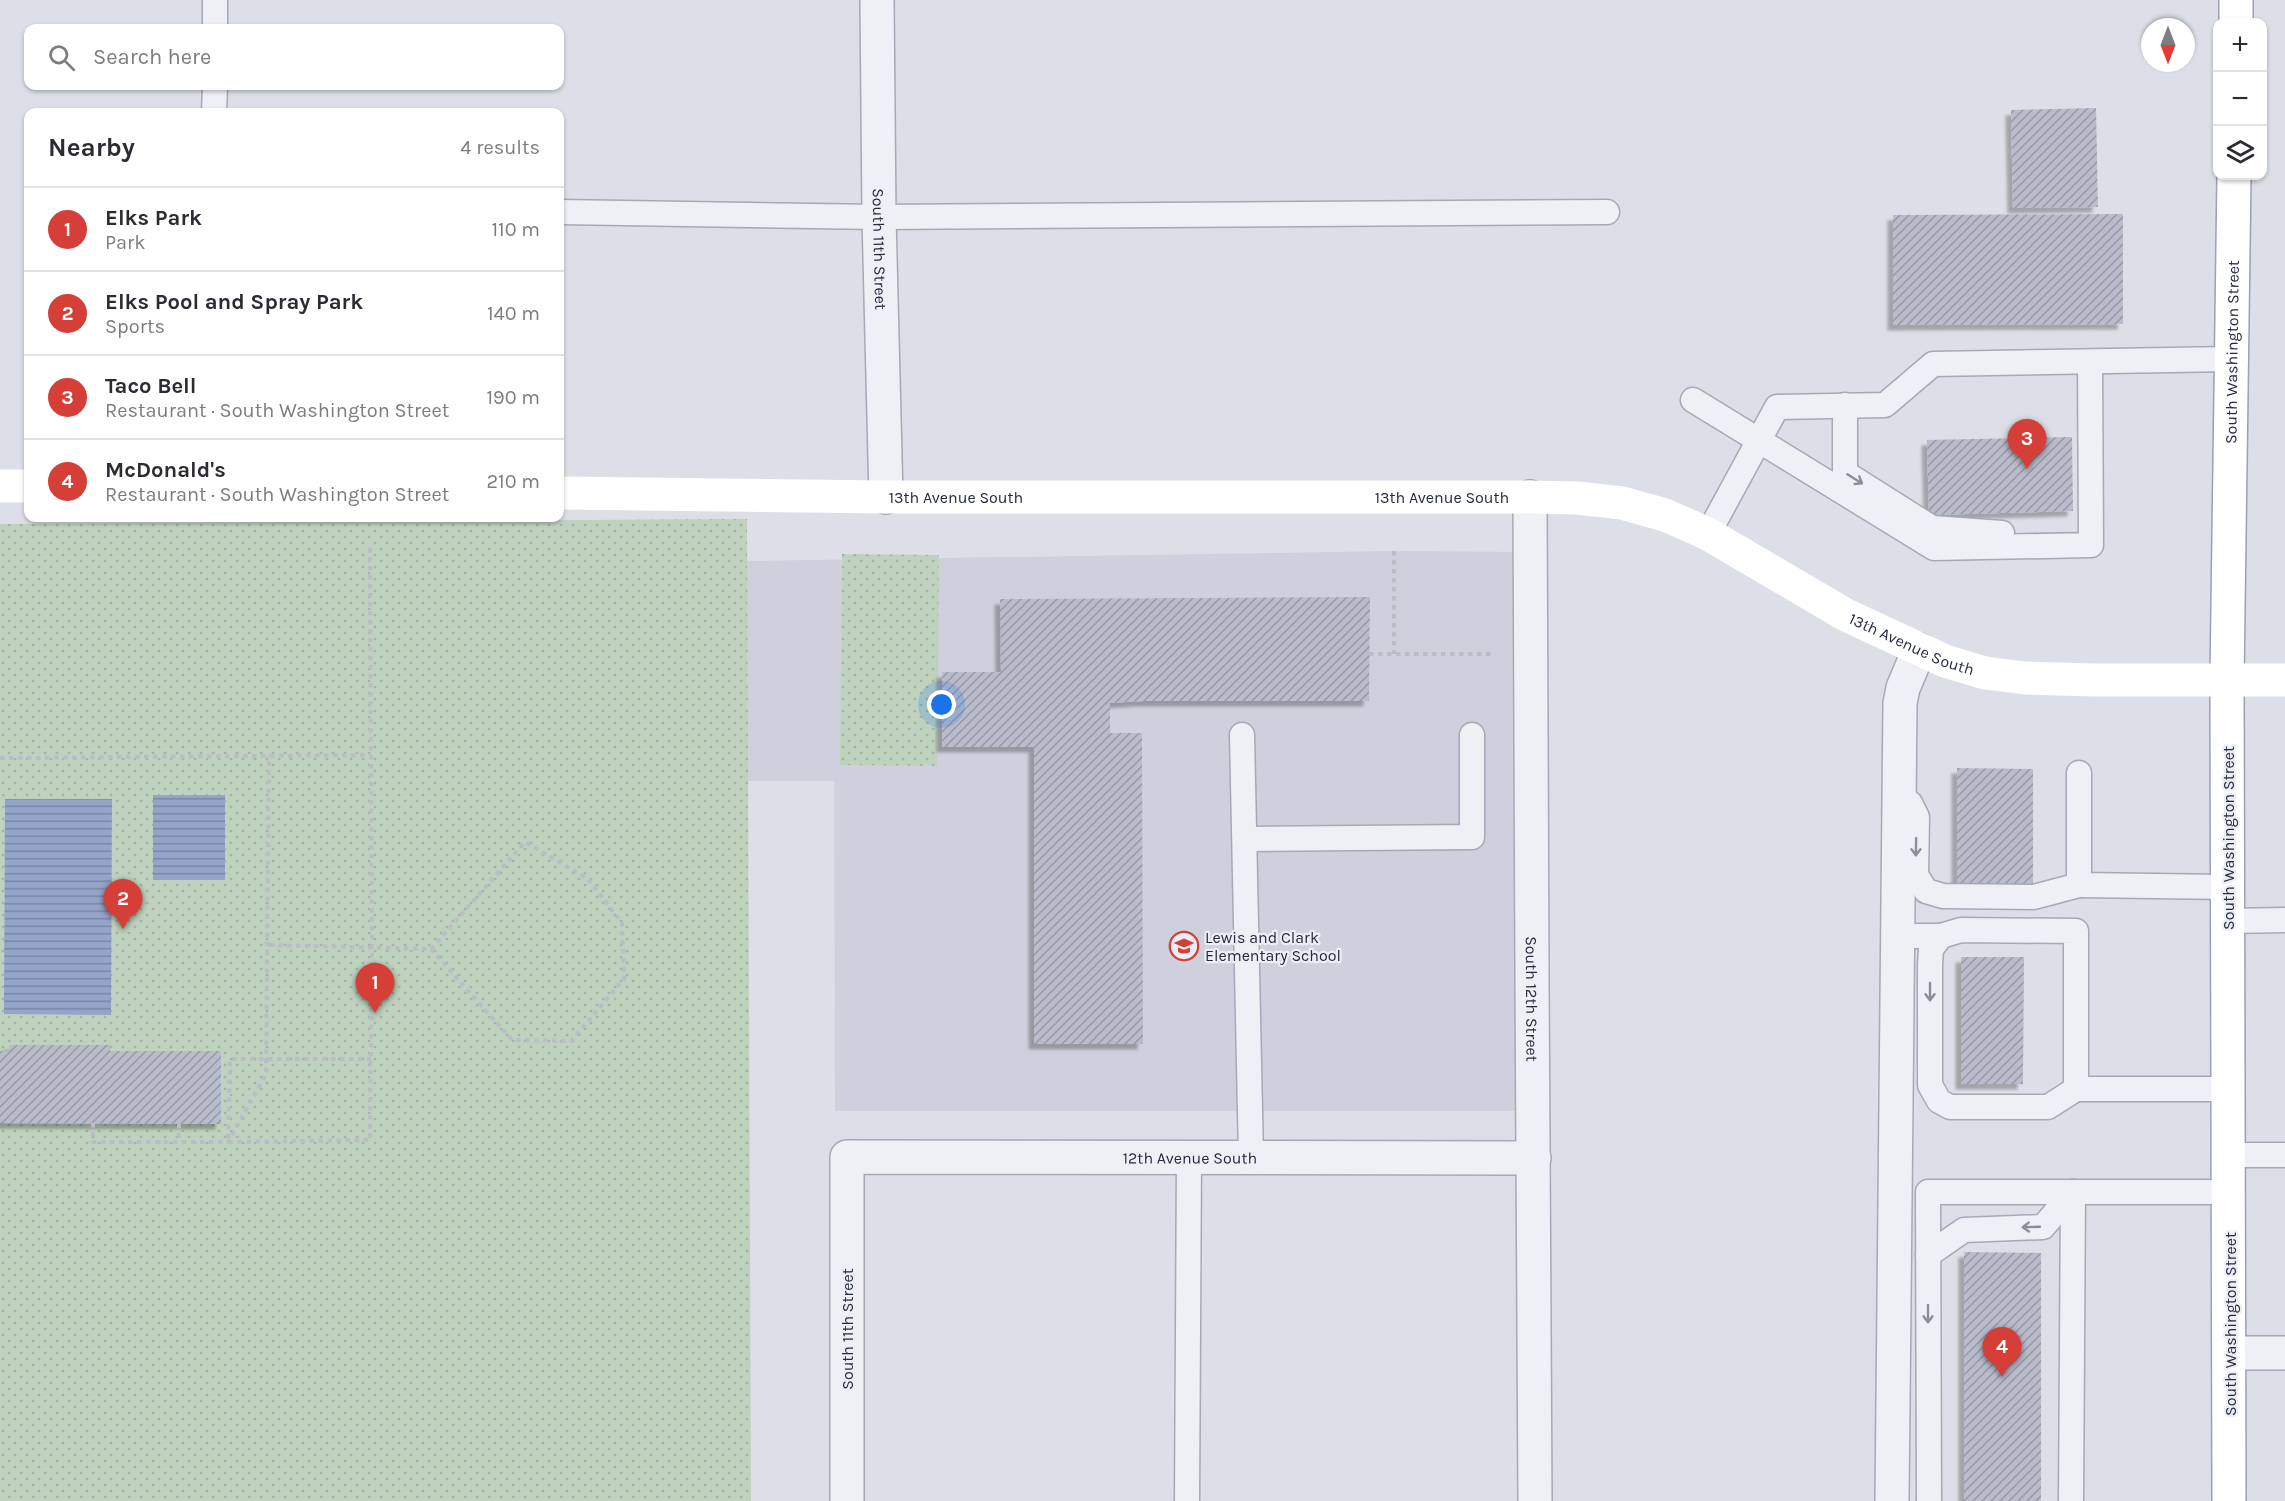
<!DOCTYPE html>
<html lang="en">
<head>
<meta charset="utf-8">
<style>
	body { margin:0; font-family:Karla,sans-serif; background:#f2f2f3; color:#2b2b33 }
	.controls { position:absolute; right:18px; top:18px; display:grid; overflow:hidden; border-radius:12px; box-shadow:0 2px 4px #0004 }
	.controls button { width:54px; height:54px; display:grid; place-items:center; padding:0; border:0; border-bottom:2px solid #e1e1e2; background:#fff; color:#2b2b33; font:30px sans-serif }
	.compass { position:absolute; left:2141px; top:18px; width:54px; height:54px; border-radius:50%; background:#fff; box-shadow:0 2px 4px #0004; rotate:180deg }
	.you { position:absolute; left:942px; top:705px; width:21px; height:21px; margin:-15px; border:4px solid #fff; border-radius:50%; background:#1a73e8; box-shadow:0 0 0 9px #1a73e833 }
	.badge { display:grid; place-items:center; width:39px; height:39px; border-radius:50%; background:#d63e38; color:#fff; font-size:20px; font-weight:700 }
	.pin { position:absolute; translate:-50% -50px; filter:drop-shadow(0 2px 3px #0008) }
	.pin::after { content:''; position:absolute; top:32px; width:21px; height:18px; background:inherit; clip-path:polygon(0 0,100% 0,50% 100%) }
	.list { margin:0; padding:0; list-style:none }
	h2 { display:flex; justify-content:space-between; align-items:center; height:78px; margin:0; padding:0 24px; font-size:26px }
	h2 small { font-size:20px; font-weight:400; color:#7c7c81 }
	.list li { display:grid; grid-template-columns:39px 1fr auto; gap:18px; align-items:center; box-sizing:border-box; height:84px; padding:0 24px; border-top:2px solid #e1e1e2 }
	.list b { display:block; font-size:22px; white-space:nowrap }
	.list p { margin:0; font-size:20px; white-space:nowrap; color:#7c7c81 }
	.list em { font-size:20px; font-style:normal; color:#7c7c81 }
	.icon { flex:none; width:33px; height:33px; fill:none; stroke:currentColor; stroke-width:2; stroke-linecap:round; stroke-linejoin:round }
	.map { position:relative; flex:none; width:2285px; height:1501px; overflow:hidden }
	.search { position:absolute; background:#fff; box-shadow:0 2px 4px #0004; left:24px; top:24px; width:540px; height:66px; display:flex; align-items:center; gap:15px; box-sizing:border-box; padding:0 21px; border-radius:12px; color:#7c7c81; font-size:22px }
	.panel { position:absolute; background:#fff; box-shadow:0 2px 4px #0004; left:24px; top:108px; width:540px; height:414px; border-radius:12px }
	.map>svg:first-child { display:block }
</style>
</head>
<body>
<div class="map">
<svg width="2285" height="1501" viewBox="0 0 2285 1501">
	<defs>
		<pattern id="park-dots" width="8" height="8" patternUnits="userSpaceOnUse" patternTransform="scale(1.5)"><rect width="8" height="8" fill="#bed2bd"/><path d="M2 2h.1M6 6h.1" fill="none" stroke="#a3b4a4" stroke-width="1.8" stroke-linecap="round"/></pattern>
		<pattern id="water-rules" width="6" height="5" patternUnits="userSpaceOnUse" patternTransform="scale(1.5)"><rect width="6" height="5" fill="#95a4ca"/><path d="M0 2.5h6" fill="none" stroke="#7986a5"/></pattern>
		<pattern id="building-hatch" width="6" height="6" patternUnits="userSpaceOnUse" patternTransform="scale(1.5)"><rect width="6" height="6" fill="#b9bccb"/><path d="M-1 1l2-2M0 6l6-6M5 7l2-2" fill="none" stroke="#9699a6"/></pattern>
		<filter id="shadow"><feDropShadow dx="-5.5" dy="5.5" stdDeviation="1.5" flood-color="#0004"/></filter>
	</defs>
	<rect width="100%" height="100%" fill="#dcdfe7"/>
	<path fill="#ced1dd" d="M1394,551L1530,552L1534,1111H835L834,781H360L368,567Z"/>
	<g fill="url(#park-dots)">
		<path d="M747,519L751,1501H0V524Z"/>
		<path d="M842,554L939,555L937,766L840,765Z"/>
	</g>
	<g fill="url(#water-rules)">
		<rect x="153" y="795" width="72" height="85"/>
		<path d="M5,799H112L111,1015L4,1014Z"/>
	</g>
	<g fill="url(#building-hatch)" filter="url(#shadow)">
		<path d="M2096,108L2098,207L2013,208L2011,110Z"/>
		<path d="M2123,214V324L1893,325V215Z"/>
		<path d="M2072,437L2073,511L1929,515L1927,440Z"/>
		<path d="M1370,597L1369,701H1143L1110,703V733H1142L1143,1044H1034V747H942V672H1001L1000,599Z"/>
		<path d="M1957,768L2033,769V884H1957Z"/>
		<path d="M1961,957H2024L2023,1084H1961Z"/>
		<path d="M9,1045H110V1051H221V1124L0,1123V1051H9Z"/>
		<path d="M1964,1252L2041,1253V1501H1964Z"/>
	</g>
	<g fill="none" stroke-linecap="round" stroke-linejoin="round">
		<g stroke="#a5a9b5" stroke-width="27">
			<g id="lane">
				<path d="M215,28V0"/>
				<path d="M214,112L215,86"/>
				<path d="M560,212L879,217L1607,212"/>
				<path d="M1693,400L1934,548L2091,545L2090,362"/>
				<path d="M1845,405V473L1932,528L2002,533"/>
				<path d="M1708,534L1777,407L1885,405L1933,364L2231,359"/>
				<path d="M1242,735L1251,1158"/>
				<path d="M2079,773V885L2228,887"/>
				<path d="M1899,797L1910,803L1917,817L1916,875L1926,891L1943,896L2034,897L2079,885"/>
				<path d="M1245,839L1472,837V735"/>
				<path d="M2228,921L2285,920"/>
				<path d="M1899,936H1941L1961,930L2076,931V1089H2229"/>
				<path d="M1941,936L1931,949L1930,965V1085L1939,1101L1950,1107H2048L2076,1089"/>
				<path d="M2229,1155H2285"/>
				<path d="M1928,1255L1964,1230L2043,1227L2073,1192"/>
				<path d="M1187,1501L1189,1158"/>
				<path d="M1929,1501L1928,1192H2073"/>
				<path d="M2071,1501L2073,1192H2229"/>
			</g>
		</g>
		<g stroke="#a5a9b5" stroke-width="36">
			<g id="street">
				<path id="s1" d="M877,0L879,217L886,497"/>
				<path id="s2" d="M1530,497C1530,832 1534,1166 1535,1501"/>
				<path d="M2230,1353H2285"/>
				<path id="s3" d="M847,1501V1157L1534,1158"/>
				<path d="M1892,1501L1900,703L1903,688L1919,650"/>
			</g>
		</g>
		<g stroke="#9ba0b4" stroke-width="36">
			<g id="primary">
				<path d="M2236,22V0"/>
				<path id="s5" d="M2229,1501L2227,680L2234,176"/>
			</g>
		</g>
		<g stroke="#babdc6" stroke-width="4" stroke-dasharray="4.5 4.5" stroke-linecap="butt">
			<path d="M370,548L372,948L370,1140L228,1142L230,1059H371"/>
			<path d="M1394,551V654"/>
			<path d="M1369,654H1493"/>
			<path d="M0,758L371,755"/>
			<path d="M269,945L431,949L512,1040L571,1041L624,979L622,923L588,879L525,842L431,949"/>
			<path d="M93,1123V1142H228L266,1074L269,756"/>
			<path d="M179,1124V1142"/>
		</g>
		<use href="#lane" stroke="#eff0f6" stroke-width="24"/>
		<use href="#street" stroke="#eff0f6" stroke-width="33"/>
		<g stroke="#fff" stroke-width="33">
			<path d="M0,486H28"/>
			<path id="s4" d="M560,493L886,497H1530L1577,498L1622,503L1665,515L1708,534L1846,615L1945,661L1985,673L2025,678L2094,680H2285"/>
		</g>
		<use href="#primary" stroke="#fff" stroke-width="33"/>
	</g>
	<defs><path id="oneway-shaft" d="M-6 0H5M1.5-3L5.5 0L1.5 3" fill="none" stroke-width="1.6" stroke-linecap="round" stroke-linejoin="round" transform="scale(1.5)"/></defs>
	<g stroke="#8a8d9a">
		<use href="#oneway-shaft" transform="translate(1855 479) rotate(32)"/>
		<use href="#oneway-shaft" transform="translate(1916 847) rotate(91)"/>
		<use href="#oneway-shaft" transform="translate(1930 992) rotate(90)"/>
		<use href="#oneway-shaft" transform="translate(2031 1227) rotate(178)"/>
		<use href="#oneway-shaft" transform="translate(1928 1314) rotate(90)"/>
	</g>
	<defs>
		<g id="school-ring" transform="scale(1.5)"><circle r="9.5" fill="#eceef5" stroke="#d63e38" stroke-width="1.5"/><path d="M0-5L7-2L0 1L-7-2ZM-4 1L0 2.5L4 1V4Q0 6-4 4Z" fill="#d63e38"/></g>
	</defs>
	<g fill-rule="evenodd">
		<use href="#school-ring" x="1184" y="946"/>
	</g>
	<g text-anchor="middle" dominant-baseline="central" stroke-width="4.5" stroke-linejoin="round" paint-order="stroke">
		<g font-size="16" fill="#252a3f" stroke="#eceef5">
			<text stroke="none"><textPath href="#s1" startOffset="249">South 11th Street</textPath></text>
			<text stroke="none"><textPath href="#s5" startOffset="1149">South Washington Street</textPath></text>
			<text stroke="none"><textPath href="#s4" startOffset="396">13th Avenue South</textPath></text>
			<text stroke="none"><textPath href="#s4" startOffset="882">13th Avenue South</textPath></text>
			<text stroke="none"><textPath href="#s4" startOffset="1386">13th Avenue South</textPath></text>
			<text transform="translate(2228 838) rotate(-90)">South Washington Street</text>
			<text stroke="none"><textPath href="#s2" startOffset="502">South 12th Street</textPath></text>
			<text stroke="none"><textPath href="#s3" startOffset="687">12th Avenue South</textPath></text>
			<text transform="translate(2230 1324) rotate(-90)">South Washington Street</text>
			<text transform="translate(847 1329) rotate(-90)">South 11th Street</text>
		</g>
		<g font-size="16" fill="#252a3f" stroke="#eceef5" text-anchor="start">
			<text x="1205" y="937">Lewis and Clark<tspan x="1205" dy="18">Elementary School</tspan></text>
		</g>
	</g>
</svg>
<div class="controls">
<button>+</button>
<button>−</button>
<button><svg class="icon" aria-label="layers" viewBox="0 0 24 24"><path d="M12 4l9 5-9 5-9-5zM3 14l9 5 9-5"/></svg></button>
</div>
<svg class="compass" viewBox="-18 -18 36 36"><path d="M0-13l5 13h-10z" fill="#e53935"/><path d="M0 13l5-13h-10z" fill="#7c7c81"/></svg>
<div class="you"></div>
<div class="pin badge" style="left:375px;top:1013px">1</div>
<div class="pin badge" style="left:123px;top:929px">2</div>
<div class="pin badge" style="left:2027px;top:469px">3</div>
<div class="pin badge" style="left:2002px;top:1377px">4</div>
<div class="search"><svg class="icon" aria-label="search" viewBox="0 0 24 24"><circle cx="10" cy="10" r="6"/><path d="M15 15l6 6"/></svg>Search here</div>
<section class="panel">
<h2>Nearby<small>4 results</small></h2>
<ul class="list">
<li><span class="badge">1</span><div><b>Elks Park</b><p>Park</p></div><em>110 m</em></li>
<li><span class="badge">2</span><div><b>Elks Pool and Spray Park</b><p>Sports</p></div><em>140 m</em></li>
<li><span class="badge">3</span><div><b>Taco Bell</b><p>Restaurant · South Washington Street</p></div><em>190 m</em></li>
<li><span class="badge">4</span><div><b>McDonald's</b><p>Restaurant · South Washington Street</p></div><em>210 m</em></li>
</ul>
</section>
</div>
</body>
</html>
